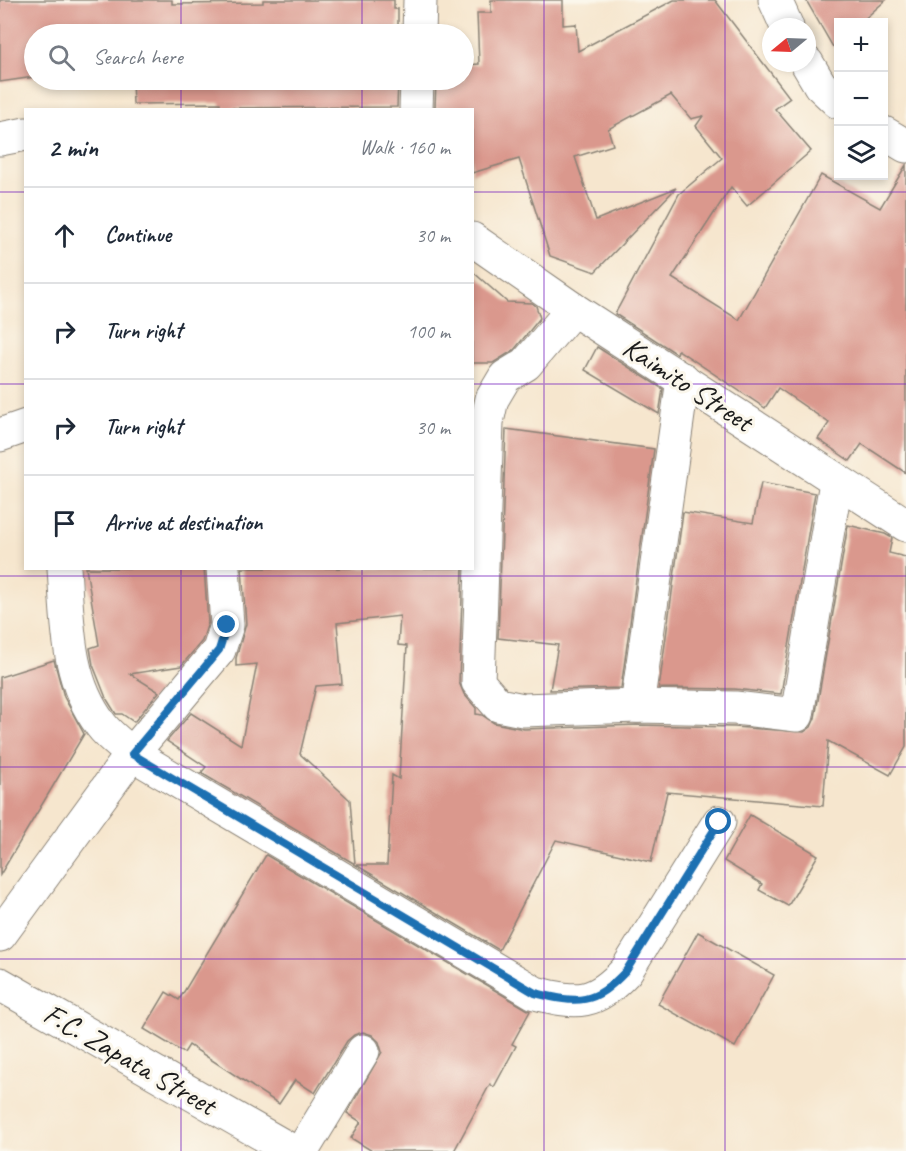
<!DOCTYPE html>
<html lang="en">
<head>
<meta charset="utf-8">
<style>
	body { margin:0; font-family:Caveat,sans-serif; background:#f2f2f3; color:#1f2937 }
	.controls { position:absolute; right:18px; top:18px; display:grid; overflow:hidden; border-radius:0px; box-shadow:0 3px 9px #0003 }
	.controls button { width:54px; height:54px; display:grid; place-items:center; padding:0; border:0; border-bottom:2px solid #e0e1e3; background:#fff; color:#1f2937; font:30px sans-serif }
	.compass { position:absolute; left:762px; top:18px; width:54px; height:54px; border-radius:50%; background:#fff; box-shadow:0 3px 9px #0003; rotate:251deg }
	.stop { position:absolute; width:18px; height:18px; margin:-14px; border:4px solid #1f6fb2; border-radius:50%; background:#fff }
	.stop.end { background:#1f6fb2; border-color:#fff; box-shadow:0 2px 6px #0008 }
	.list { margin:0; padding:0; list-style:none }
	h2 { display:flex; justify-content:space-between; align-items:center; height:78px; margin:0; padding:0 24px; font-size:26px }
	h2 small { font-size:20px; font-weight:400; color:#747a83 }
	.list li { display:grid; grid-template-columns:39px 1fr auto; gap:18px; align-items:center; box-sizing:border-box; height:96px; padding:0 24px; border-top:2px solid #e0e1e3 }
	.list b { display:block; font-size:22px; white-space:nowrap }
	.list em { font-size:20px; font-style:normal; color:#747a83 }
	.icon { flex:none; width:33px; height:33px; fill:none; stroke:currentColor; stroke-width:2; stroke-linecap:round; stroke-linejoin:round }
	.map { position:relative; flex:none; width:906px; height:1151px; overflow:hidden }
	.search { position:absolute; background:#fff; box-shadow:0 3px 9px #0003; left:24px; top:24px; width:450px; height:66px; display:flex; align-items:center; gap:15px; box-sizing:border-box; padding:0 21px; border-radius:33px; color:#747a83; font-size:22px }
	.panel { position:absolute; background:#fff; box-shadow:0 3px 9px #0003; left:24px; top:108px; width:450px; height:462px; border-radius:0px }
	.map>svg:first-child { display:block }
</style>
</head>
<body>
<div class="map">
<svg width="906" height="1151" viewBox="0 0 906 1151">
	<rect width="100%" height="100%" fill="#fbf7ec"/>
	<filter id="ink" filterUnits="userSpaceOnUse"><feTurbulence type="fractalNoise" baseFrequency=".0167" numOctaves="2"/><feDisplacementMap in="SourceGraphic" scale="12" xChannelSelector="R" yChannelSelector="G"/><feConvolveMatrix kernelMatrix="1 2 1 2 8 2 1 2 1" color-interpolation-filters="sRGB"/></filter>
	<filter id="wash" filterUnits="userSpaceOnUse"><feTurbulence type="fractalNoise" baseFrequency=".008" numOctaves="4" result="noise"/><feDisplacementMap in="SourceGraphic" scale="24" xChannelSelector="R" yChannelSelector="G"/><feGaussianBlur stdDeviation="1.35" result="paint"/><feColorMatrix in="noise" values="0 0 0 0 0 0 0 0 0 0 0 0 0 0 0 0 0 1.4 0 .05"/><feComposite in="paint" operator="in"/></filter>
	<g filter="url(#wash)">
		<rect width="100%" height="100%" fill="#f6e6ce"/>
		<g id="blocks">
			<g fill="#da988d">
				<path d="M0,0H172V4L263,3V0H394V9H398V34H34V77L0,82Z"/>
				<path d="M491,0H563V25L576,24L578,51L674,0H715L790,98L775,109L811,151L747,206L731,187L672,278L739,320L821,175L880,208L906,165V473L862,444L850,461L818,439L829,423L778,388L765,408L678,350L677,354L615,314L679,194L722,158L696,126L703,116L691,119L671,95L608,129L613,145L575,157L596,220L676,188L595,272L550,256L519,159L472,173V110L435,108L436,80H464V65L479,64L477,13H491Z"/>
				<path d="M806,0H886L861,22H838V42L833,47Z"/>
				<path d="M132,80H398L397,107L220,108V103L133,104Z"/>
				<path d="M472,271L507,302L532,303L536,306L540,318L514,350L493,363H472Z"/>
				<path d="M597,347L663,389L659,414L585,370Z"/>
				<path d="M506,429L654,449L621,688L550,690L558,645L498,638Z"/>
				<path d="M761,483L815,493L781,694L735,689L659,688L683,512L753,523Z"/>
				<path d="M848,525L885,534L892,538L889,553L906,557V747L890,775L828,741L823,806L667,792L651,862L556,840L499,950L356,865H387L392,775L399,779L407,646L398,645L400,616L337,623L342,684L316,686L300,754L350,800L355,864L201,773L206,767L167,741L191,713L241,745L257,664L236,666V658L246,624L242,568H463L459,682L464,694L476,708V714L482,715L494,723L524,729L637,725L734,727L804,732L811,727L815,718Z"/>
				<path d="M86,568H204L208,623L202,641L181,666L130,674L159,692L134,722L122,714H116L106,698L93,665L90,648L99,645Z"/>
				<path d="M54,660L64,697L84,734L0,875V677Z"/>
				<path d="M750,815L818,855L788,906L759,890L762,884L724,861Z"/>
				<path d="M266,855L530,1011L512,1044L516,1046L494,1087L490,1084L454,1151H372L351,1138L361,1122L347,1113L382,1052L379,1042L372,1035L363,1032L354,1035L347,1041L315,1093L295,1080L279,1104L189,1045L184,1053L144,1029L166,992L179,1000Z"/>
				<path d="M698,932L774,975L735,1047L658,1004Z"/>
			</g>
		</g>
	</g>
	<g filter="url(#ink)">
		<use href="#blocks" fill-opacity="0" stroke="#898175" stroke-width="1.5"/>
		<g fill="none" stroke-linecap="round" stroke-linejoin="round">
			<g stroke="#898175" stroke-width="35">
				<g id="street">
					<path d="M775,0L787,27"/>
					<path d="M419,34L420,0"/>
					<path d="M807,63L820,85L838,102"/>
					<path d="M416,110L417,80"/>
					<path d="M884,133L906,146"/>
					<path d="M0,139L26,134"/>
					<path d="M472,239L573,309L906,525"/>
					<path d="M573,309L526,364L505,377L492,399L487,422L478,682L498,705L523,710L637,706L735,708L797,715L836,482"/>
					<path d="M0,435L26,426"/>
					<path d="M64,568C68,623 66,679 101,725C109,736 122,745 132,754L535,993C579,1004 594,1005 626,971L719,822"/>
					<path d="M637,706L683,379"/>
					<path d="M0,935L132,754L219,650L227,625L223,568"/>
					<path d="M0,984L292,1151"/>
					<path d="M302,1151L363,1051"/>
				</g>
			</g>
			<use href="#street" stroke="#fff" stroke-width="33"/>
		</g>
	</g>
	<g fill="none" stroke-linecap="round" stroke-linejoin="round" filter="url(#ink)">
		<path stroke="#1f6fb2" stroke-width="8" d="M227,625L219,650L132,754L535,993C579,1004 594,1005 626,971L719,822"/>
	</g>
	<path fill="none" stroke="#7b2cbf" stroke-width="1.5" stroke-opacity="0.55" d="M181,0V34M362,0V34M544,0V1151M725,0V1151M181,80V110M362,80V110M0,192H26M472,192H906M0,384H26M472,384H906M181,568V1151M362,568V1151M0,576H906M0,767H906M0,959H906"/>
	<g text-anchor="middle" dominant-baseline="central" stroke-width="6" stroke-linejoin="round" paint-order="stroke">
		<g font-size="30" fill="#1c1c1c" stroke="#fbf7ec">
			<text transform="translate(688 384) rotate(33)">Kaimito Street</text>
			<text transform="translate(130 1059) rotate(30)">F.C. Zapata Street</text>
		</g>
	</g>
</svg>
<div class="controls">
<button>+</button>
<button>−</button>
<button><svg class="icon" aria-label="layers" viewBox="0 0 24 24"><path d="M12 4l9 5-9 5-9-5zM3 14l9 5 9-5"/></svg></button>
</div>
<svg class="compass" viewBox="-18 -18 36 36"><path d="M0-13l5 13h-10z" fill="#e53935"/><path d="M0 13l5-13h-10z" fill="#747a83"/></svg>
<div class="stop" style="left:719px;top:822px"></div>
<div class="stop end" style="left:227px;top:625px"></div>
<div class="search"><svg class="icon" aria-label="search" viewBox="0 0 24 24"><circle cx="10" cy="10" r="6"/><path d="M15 15l6 6"/></svg>Search here</div>
<section class="panel">
<h2>2 min<small>Walk · 160 m</small></h2>
<ul class="list">
<li><svg class="icon" aria-label="ahead" viewBox="0 0 24 24"><path d="M12 20V5M6 11l6-6 6 6"/></svg><div><b>Continue</b></div><em>30 m</em></li>
<li><svg class="icon" aria-label="right" viewBox="0 0 24 24"><path d="M7 20v-9h11M14 6l5 5-5 5"/></svg><div><b>Turn right</b></div><em>100 m</em></li>
<li><svg class="icon" aria-label="right" viewBox="0 0 24 24"><path d="M7 20v-9h11M14 6l5 5-5 5"/></svg><div><b>Turn right</b></div><em>30 m</em></li>
<li><svg class="icon" aria-label="arrive" viewBox="0 0 24 24"><path d="M6 21V4h12l-3 4 3 4H6"/></svg><div><b>Arrive at destination</b></div></li>
</ul>
</section>
</div>
</body>
</html>
